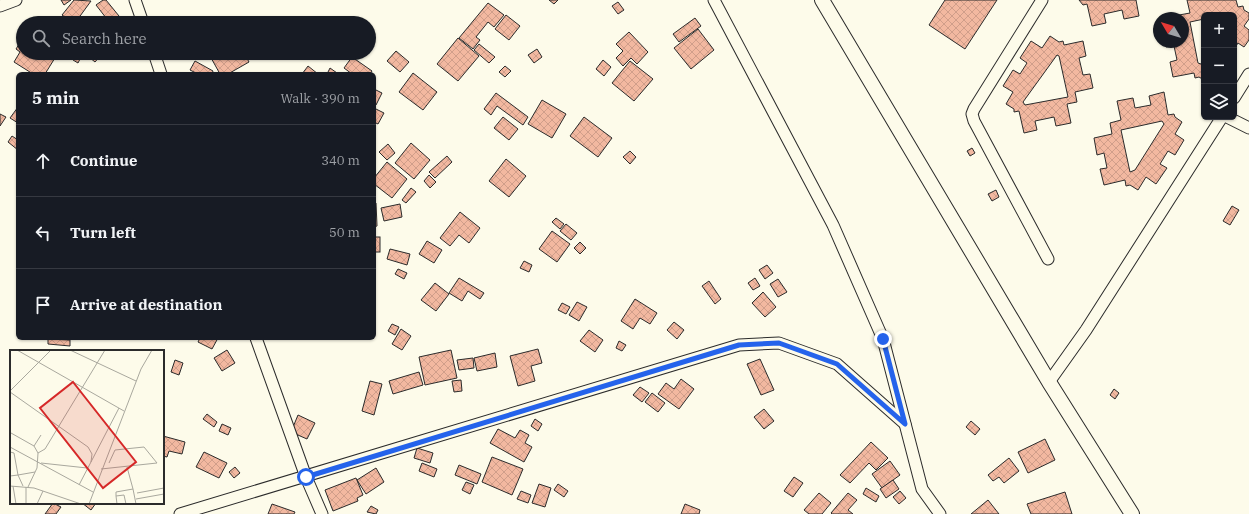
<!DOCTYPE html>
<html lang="en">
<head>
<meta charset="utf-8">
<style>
	body { margin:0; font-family:"IBM Plex Serif",serif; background:#242831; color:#f1f3f6 }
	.controls { position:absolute; right:12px; top:12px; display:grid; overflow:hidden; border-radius:6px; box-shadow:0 1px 3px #0004 }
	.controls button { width:36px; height:36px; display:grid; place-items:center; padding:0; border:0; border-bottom:1px solid #363941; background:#171b24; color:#f1f3f6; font:20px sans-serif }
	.compass { position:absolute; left:1153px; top:12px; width:36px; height:36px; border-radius:50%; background:#171b24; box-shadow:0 1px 3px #0004; rotate:308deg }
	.stop { position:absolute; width:12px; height:12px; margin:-9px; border:3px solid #2563eb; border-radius:50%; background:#fff }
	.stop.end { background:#2563eb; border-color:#fff; box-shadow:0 1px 4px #0008 }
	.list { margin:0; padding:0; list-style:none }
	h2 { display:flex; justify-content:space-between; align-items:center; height:52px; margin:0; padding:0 16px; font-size:17px }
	h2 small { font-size:13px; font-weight:400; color:#9ea1a6 }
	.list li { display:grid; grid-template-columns:26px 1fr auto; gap:12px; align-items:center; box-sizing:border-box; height:72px; padding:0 16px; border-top:1px solid #363941 }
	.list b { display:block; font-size:15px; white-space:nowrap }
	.list em { font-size:13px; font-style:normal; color:#9ea1a6 }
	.icon { flex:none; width:22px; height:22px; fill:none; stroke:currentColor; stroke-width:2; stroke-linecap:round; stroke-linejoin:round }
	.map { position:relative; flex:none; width:1249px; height:514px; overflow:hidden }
	.search { position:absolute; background:#171b24; box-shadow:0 1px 3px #0004; left:16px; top:16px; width:360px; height:44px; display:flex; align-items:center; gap:10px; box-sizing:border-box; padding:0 14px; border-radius:22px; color:#9ea1a6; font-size:15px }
	.panel { position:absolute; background:#171b24; box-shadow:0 1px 3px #0004; left:16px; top:72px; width:360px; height:268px; border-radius:6px }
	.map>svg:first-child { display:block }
</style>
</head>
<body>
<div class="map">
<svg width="1249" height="514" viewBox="0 0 1249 514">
	<defs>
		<pattern id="building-cross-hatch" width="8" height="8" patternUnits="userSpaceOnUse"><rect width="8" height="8" fill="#f2b8a0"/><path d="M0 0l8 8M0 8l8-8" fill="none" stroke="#d09e8a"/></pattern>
	</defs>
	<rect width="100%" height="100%" fill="#fdfbea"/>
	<g fill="url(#building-cross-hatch)" stroke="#2b2b2b" fill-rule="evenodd">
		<path d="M61,0H71L64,5Z"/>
		<path d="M74,0L91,1L75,23H73L62,15Z"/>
		<path d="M103,0H106L119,16L110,23L96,5Z"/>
		<path d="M549,0H558L554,4Z"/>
		<path d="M945,0H997L965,49L929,25Z"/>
		<path d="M1079,0H1136L1139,16L1124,19L1122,10L1104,14L1106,23L1092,26L1087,4L1083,5Z"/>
		<path d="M1187,0H1236L1238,7L1243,6L1244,10L1249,13V19L1244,26L1249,30V40L1244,47L1238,43L1234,49L1233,14L1204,15V19L1190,22L1198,63L1201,64L1204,62V80L1199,77L1195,78L1194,73L1173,77L1170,62L1177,60L1174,46L1166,47L1165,42H1183V18H1180L1179,15L1190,13Z"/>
		<path d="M618,2L624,10L618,14L612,6Z"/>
		<path d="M488,3L504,15L494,27L488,22L476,37L480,40L473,49L459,38Z"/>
		<path d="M506,15L520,26L509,40L495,29Z"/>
		<path d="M277,17L281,23H271L270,21Z"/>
		<path d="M36,18L43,22V23H32Z"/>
		<path d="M695,18L701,26L679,42L673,34Z"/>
		<path d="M698,29L714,50L691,69L674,48Z"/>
		<path d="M629,32L648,52L637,64L631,58L623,66L616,58L623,51L616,44Z"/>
		<path d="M1050,36L1059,42L1063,41L1064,45L1083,41L1086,56L1079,58L1083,75L1090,74L1093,88L1075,92L1077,102L1067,104L1071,123L1056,126L1054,117L1035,121L1037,130L1024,133L1019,111L1014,112V109L1006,104L1013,92L1003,86L1013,70L1020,74L1027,63L1020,58L1031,41L1042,48ZM1057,55L1059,56L1068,97L1025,105L1023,102Z"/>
		<path d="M23,38V53H58L45,74H33L14,62L20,52L16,49Z"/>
		<path d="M458,38L479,56L458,81L437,64Z"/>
		<path d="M479,44L495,57L489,63L474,50Z"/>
		<path d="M537,49L542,57L534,63L528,55Z"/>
		<path d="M396,51L409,62L400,72L387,61Z"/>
		<path d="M76,53L82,55L78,63L73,60Z"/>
		<path d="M92,53H98L101,55L95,62L89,57Z"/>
		<path d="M215,53H244L249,62L228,74H220L210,56Z"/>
		<path d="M352,57L372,71L370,74H352L344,68Z"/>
		<path d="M603,60L611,67L604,76L596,69Z"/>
		<path d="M195,61L213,71L212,74H198L190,70Z"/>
		<path d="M630,61L653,79L634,101L612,83Z"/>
		<path d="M308,66L318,74H302Z"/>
		<path d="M505,66L511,71L505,77L499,72Z"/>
		<path d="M330,68L337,73V74H327Z"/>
		<path d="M413,73L437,92L423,110L399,92Z"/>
		<path d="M374,89L382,93L376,105L374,104Z"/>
		<path d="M1164,92L1168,115L1174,114L1175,117L1182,122L1175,134L1184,140L1175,155L1168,151L1160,164L1167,168L1156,184L1146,177L1138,190L1130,185L1126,186L1125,180L1104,185L1100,169L1107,168L1104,153L1097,155L1094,138L1112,134L1110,123L1121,120L1117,101L1133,98L1135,108L1151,105L1149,96ZM1162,121L1164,124L1135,170L1130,172L1121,130Z"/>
		<path d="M496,93L528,117L523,125L497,106L491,115L484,109Z"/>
		<path d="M542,100L566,114L552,138L528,124Z"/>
		<path d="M18,107V123L10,118Z"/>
		<path d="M374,108L384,113L378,124L374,122Z"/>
		<path d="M0,114L6,117L0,126Z"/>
		<path d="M503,117L518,129L509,140L494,128Z"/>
		<path d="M584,117L612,138L598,157L570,136Z"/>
		<path d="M12,136L18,140V150L8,142Z"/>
		<path d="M411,143L430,160L414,179L395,163Z"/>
		<path d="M388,144L395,153L387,160L379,152Z"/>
		<path d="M972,148L975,153L970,156L967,151Z"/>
		<path d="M630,151L636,157L630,164L623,157Z"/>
		<path d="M447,156L452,162L435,178L429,172Z"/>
		<path d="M506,159L526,176L509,197L489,181Z"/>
		<path d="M387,162L407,179L392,198L374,184V178Z"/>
		<path d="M429,175L436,182L430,188L424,181Z"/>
		<path d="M411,188L416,192L406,203L402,200Z"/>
		<path d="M996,190L999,197L992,201L988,194Z"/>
		<path d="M374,203H376L377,226L374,227Z"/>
		<path d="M400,204L402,217L384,221L381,208Z"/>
		<path d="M1232,206L1239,210L1230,225L1223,221Z"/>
		<path d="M460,212L480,228L469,243L459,235L450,246L440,238Z"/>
		<path d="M556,218L564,224L560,229L552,222Z"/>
		<path d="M566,224L577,233L571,240L560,231Z"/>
		<path d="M552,231L570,244L557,262L539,249Z"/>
		<rect x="374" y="237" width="6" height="15"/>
		<path d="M427,241L442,250L434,263L419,254Z"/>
		<path d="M580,242L586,248L580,254L574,248Z"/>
		<path d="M390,249L410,254L407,265L387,259Z"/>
		<path d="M524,261L532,265L529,272L520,268Z"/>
		<path d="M767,265L773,273L765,279L759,270Z"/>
		<path d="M398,269L407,273L404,279L395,274Z"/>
		<path d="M459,278L484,293L480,299L468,291L462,301L449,293Z"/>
		<path d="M755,278L760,286L753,290L748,283Z"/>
		<path d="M778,279L787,292L778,297L770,284Z"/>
		<path d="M709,281L721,299L715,304L702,286Z"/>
		<path d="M435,283L449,294L436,311L421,300Z"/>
		<path d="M763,292L776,307L765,317L752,303Z"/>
		<path d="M635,299L657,313L650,324L640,318L633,329L621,321Z"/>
		<path d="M577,302L587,307L579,321L569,315Z"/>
		<path d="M562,303L570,307L566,314L558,310Z"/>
		<path d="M674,322L684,330L677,339L667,330Z"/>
		<path d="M392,324L399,327L395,335L388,331Z"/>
		<path d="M401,329L411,336L402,350L392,344Z"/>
		<path d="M589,330L603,340L595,352L580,341Z"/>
		<path d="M200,338H218L212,349L198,342Z"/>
		<path d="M48,339L70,340V346L48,344Z"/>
		<path d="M619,341L626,345L622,351L616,348Z"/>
		<path d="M538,349L542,363L531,366L535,381L518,386L510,356Z"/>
		<path d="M227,350L235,363L222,371L214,358Z"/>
		<path d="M451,350L457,378L425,385L419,357Z"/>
		<path d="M495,353L497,367L477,371L474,358Z"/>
		<path d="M473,358L474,368L459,370L457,360Z"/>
		<path d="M760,359L774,390L761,395L747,364Z"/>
		<path d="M175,360L183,363L179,375L171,372Z"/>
		<path d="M419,372L423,385L393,394L389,381Z"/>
		<path d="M681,379L694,389L679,409L658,394L666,383L674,389Z"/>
		<path d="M461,380L462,391L454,392L452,381Z"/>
		<path d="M370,381L382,384L374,415L362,411Z"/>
		<path d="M640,387L649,393L642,402L633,395Z"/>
		<path d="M1114,389L1119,393L1115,399L1110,395Z"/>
		<path d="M652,393L665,403L658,412L645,402Z"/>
		<path d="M764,409L774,421L764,429L754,417Z"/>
		<path d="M207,414L217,422L214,427L203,419Z"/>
		<path d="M298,415L315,423L307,439L291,432Z"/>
		<path d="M535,419L542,424L538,431L531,426Z"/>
		<path d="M971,421L980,429L975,435L966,427Z"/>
		<path d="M222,424L231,428L228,435L219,431Z"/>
		<path d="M498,429L515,438L520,430L529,435L525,443L532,447L524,462L490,443Z"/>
		<path d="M163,436L185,442L182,454L169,451L167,457L163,456Z"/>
		<path d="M1045,439L1055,460L1028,473L1018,452Z"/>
		<path d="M871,442L888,458L876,470L869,463L850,483L840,475Z"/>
		<path d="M417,448L433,453L430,463L414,458Z"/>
		<path d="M204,452L227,463L219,478L196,467Z"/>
		<path d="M492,457L523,469L512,495L482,482Z"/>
		<path d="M1009,458L1019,471L1004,483L999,477L993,481L988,475Z"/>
		<path d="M890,461L900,475L882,488L872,474Z"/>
		<path d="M422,463L437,469L434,477L419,471Z"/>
		<path d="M459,465L481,474L477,484L455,475Z"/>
		<path d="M235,467L240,473L234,478L229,472Z"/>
		<path d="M376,468L384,482L366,494L357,480Z"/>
		<path d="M794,477L803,483L793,497L784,491Z"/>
		<path d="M356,478L363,495L357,498L358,501L333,511L325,490Z"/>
		<path d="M893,480L899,489L886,498L880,489Z"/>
		<path d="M466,482L474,485L470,494L462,490Z"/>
		<path d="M539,484L551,488L545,507L532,503Z"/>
		<path d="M558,484L568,491L564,497L554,490Z"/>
		<path d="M866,488L879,496L876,502L863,494Z"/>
		<path d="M521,491L531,495L528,503L517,499Z"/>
		<path d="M900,491L906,498L899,504L893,497Z"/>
		<path d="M1065,492L1072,514H1031L1027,504Z"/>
		<path d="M819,493L831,503L822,514H809L804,510Z"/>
		<path d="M848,493L857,500L848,510L853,514H832L831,513Z"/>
		<path d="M988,500L999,514H971Z"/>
		<path d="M53,503L61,507L56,514H45Z"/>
		<path d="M82,503H96L91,510Z"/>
		<path d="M272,504L295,512L294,514H268Z"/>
		<path d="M685,504L700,510L699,514H681Z"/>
		<path d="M371,506L378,510L376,514L367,512Z"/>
	</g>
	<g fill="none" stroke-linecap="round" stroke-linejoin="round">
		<g stroke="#2b2b2b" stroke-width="13">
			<g id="minor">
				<path d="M135,0L143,23"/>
				<path d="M714,0L833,225L883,339L922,489L940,514"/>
				<path d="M1042,0L974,109L972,114L974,121L1048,259"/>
				<path d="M0,6L16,0"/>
				<path d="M154,53L161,74"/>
				<path d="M1234,98L1249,74"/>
				<path d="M1227,117L1249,128"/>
				<path d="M256,338L306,477L322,514"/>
				<path d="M1049,382L1086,330L1222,117"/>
				<path d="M180,514L739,345L779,343L837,364L905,424"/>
			</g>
		</g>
		<g stroke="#2b2b2b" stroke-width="16">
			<path id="tertiary" d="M822,0L1049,382L1132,514"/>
		</g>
		<use href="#minor" stroke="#fdfbea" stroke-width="11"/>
		<use href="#tertiary" stroke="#fdfbea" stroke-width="14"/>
	</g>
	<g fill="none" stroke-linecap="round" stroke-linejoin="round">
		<path stroke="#2563eb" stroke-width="5" d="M306,477L739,345L779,343L837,364L905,424L883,339"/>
	</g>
	<g transform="translate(10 350)">
		<rect width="154" height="154" fill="#fdfbea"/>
		<path fill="none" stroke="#a9a89e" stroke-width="1" d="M7,0L114,61M60,0L126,31M0,41L41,0M0,42L78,97L82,104L81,112M1,83L24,96L28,103M24,96L31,85M0,97L83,142M0,102L4,103L8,125L25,122M31,113L77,118M117,117L123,139M91,119L147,113L134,97L105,100L99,113M0,126L8,125L13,136M69,135L109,58M0,136L24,138L71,154M3,136L6,154M16,137V154M18,137L27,118L28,103L35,99L95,0M127,143L154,138M106,146V142L123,139L126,154M126,149L154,144M27,154L33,141M79,154L131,19L142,0M107,154L106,146L114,145L116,154"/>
		<path fill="#d62828" fill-opacity="0.15" stroke="#d62828" stroke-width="2" d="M63,32L126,112L93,138L30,58Z"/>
		<rect width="154" height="154" fill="none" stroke="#2b2b2b" stroke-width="2"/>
	</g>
</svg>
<div class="controls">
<button>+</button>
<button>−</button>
<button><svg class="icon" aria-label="layers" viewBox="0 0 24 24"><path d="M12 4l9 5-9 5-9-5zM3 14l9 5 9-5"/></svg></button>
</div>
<svg class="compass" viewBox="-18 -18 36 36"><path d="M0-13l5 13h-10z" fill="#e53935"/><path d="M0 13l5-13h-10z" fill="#9ea1a6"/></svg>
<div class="stop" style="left:306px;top:477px"></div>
<div class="stop end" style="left:883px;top:339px"></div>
<div class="search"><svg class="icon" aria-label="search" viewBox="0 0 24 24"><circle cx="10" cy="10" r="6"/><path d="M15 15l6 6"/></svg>Search here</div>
<section class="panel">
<h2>5 min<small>Walk · 390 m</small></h2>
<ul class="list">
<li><svg class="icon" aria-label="ahead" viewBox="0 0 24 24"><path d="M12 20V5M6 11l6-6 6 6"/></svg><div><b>Continue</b></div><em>340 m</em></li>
<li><svg class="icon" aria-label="left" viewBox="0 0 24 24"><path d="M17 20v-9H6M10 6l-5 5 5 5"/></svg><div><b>Turn left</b></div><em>50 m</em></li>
<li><svg class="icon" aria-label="arrive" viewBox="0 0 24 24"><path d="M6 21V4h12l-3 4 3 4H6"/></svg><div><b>Arrive at destination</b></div></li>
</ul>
</section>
</div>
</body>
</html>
